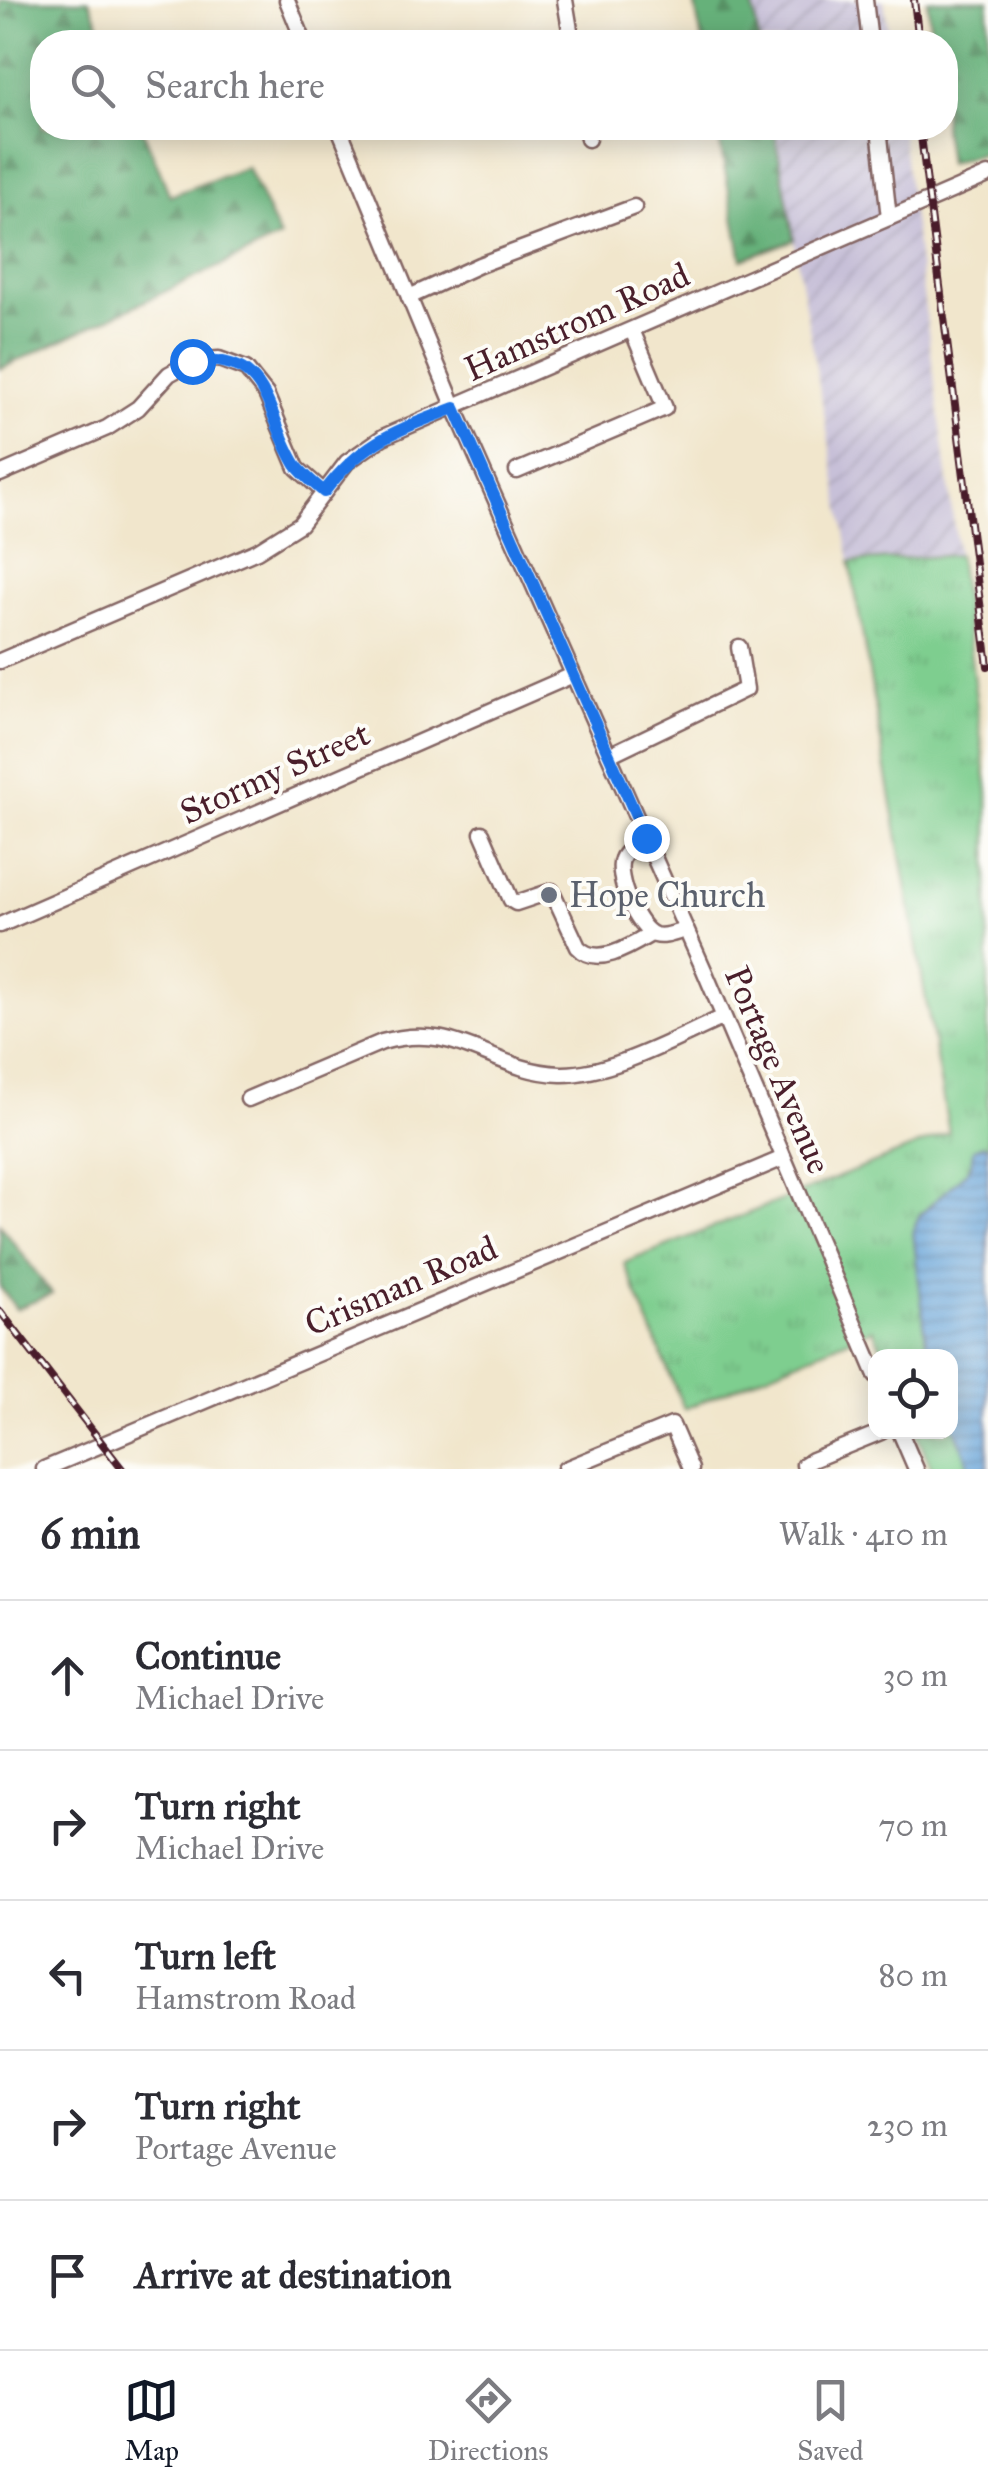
<!DOCTYPE html>
<html lang="en">
<head>
<meta charset="utf-8">
<style>
	body { margin:0; font-family:"IM FELL Great Primer",serif; background:#f7f7f7; color:#2b2b33 }
	.controls { position:absolute; right:30px; bottom:30px; display:grid; overflow:hidden; border-radius:20px; box-shadow:0 5px 25px #0003 }
	.controls button { width:90px; height:90px; display:grid; place-items:center; padding:0; border:0; border-bottom:2px solid #e1e1e2; background:#fff; color:#2b2b33; font:50px sans-serif }
	.stop { position:absolute; width:30px; height:30px; margin:-22px; border:8px solid #1a73e8; border-radius:50%; background:#fff }
	.stop.end { background:#1a73e8; border-color:#fff; box-shadow:0 2px 10px #0008 }
	.list { margin:0; padding:0; list-style:none }
	h2 { display:flex; justify-content:space-between; align-items:center; height:130px; margin:0; padding:0 40px; font-size:42px }
	h2 small { font-size:32px; font-weight:400; color:#7c7c81 }
	.list li { display:grid; grid-template-columns:65px 1fr auto; gap:30px; align-items:center; box-sizing:border-box; height:150px; padding:0 40px; border-top:2px solid #e1e1e2 }
	.list b { display:block; font-size:38px; white-space:nowrap }
	.list p { margin:0; font-size:32px; white-space:nowrap; color:#7c7c81 }
	.list em { font-size:32px; font-style:normal; color:#7c7c81 }
	.icon { flex:none; width:55px; height:55px; fill:none; stroke:currentColor; stroke-width:2; stroke-linecap:round; stroke-linejoin:round }
	.map { position:relative; flex:none; width:988px; height:1469px; overflow:hidden }
	.search { position:absolute; background:#fff; box-shadow:0 5px 25px #0003; left:30px; right:30px; top:30px; height:110px; display:flex; align-items:center; gap:25px; box-sizing:border-box; padding:0 35px; border-radius:40px; color:#7c7c81; font-size:38px }
	.sheet { height:880px; background:#fff }
	nav { display:flex; justify-content:space-around; align-items:center; box-sizing:border-box; height:140px; border-top:2px solid #e1e1e2; background:#fff; font-size:28px; color:#7c7c81 }
	nav a { display:grid; justify-items:center; gap:5px }
	nav .on { color:#111827 }
	.map>svg:first-child { display:block }
</style>
</head>
<body>
<div class="map">
<svg width="988" height="1469" viewBox="0 0 988 1469">
	<defs>
		<pattern id="industrial-furrows" width="10" height="10" patternUnits="userSpaceOnUse" patternTransform="scale(2.5)"><rect width="10" height="10" fill="#c7c0d8"/><path d="M-1 1l2-2M0 10L10 0M9 11l2-2" fill="none" stroke="#aca5ba"/></pattern>
		<pattern id="grass-tufts" width="24" height="20" patternUnits="userSpaceOnUse" patternTransform="scale(2.5)"><rect width="24" height="20" fill="#7ece8f"/><path d="M3 7l-1-3M5 7V3M7 7l1-3M15 17l-1-3M17 17v-4M19 17l1-3" fill="none" stroke="#6eb07c"/></pattern>
		<pattern id="forest-firs" width="22" height="20" patternUnits="userSpaceOnUse" patternTransform="scale(2.5)"><rect width="22" height="20" fill="#66b17a"/><path d="M5 1l3.5 6h-7zM16 11l3.5 6h-7z" fill="#568f64"/></pattern>
		<pattern id="water-rules" width="6" height="5" patternUnits="userSpaceOnUse" patternTransform="scale(2.5)"><rect width="6" height="5" fill="#68a4d9"/><path d="M0 2.5h6" fill="none" stroke="#5885b0"/></pattern>
	</defs>
	<rect width="100%" height="100%" fill="#fdfcf7"/>
	<filter id="ink" filterUnits="userSpaceOnUse"><feTurbulence type="fractalNoise" baseFrequency=".01" numOctaves="2"/><feDisplacementMap in="SourceGraphic" scale="20" xChannelSelector="R" yChannelSelector="G"/><feConvolveMatrix kernelMatrix="1 2 1 2 8 2 1 2 1" color-interpolation-filters="sRGB"/></filter>
	<filter id="wash" filterUnits="userSpaceOnUse"><feTurbulence type="fractalNoise" baseFrequency=".0048" numOctaves="4" result="noise"/><feDisplacementMap in="SourceGraphic" scale="40" xChannelSelector="R" yChannelSelector="G"/><feGaussianBlur stdDeviation="2.25" result="paint"/><feColorMatrix in="noise" values="0 0 0 0 0 0 0 0 0 0 0 0 0 0 0 0 0 1.4 0 .05"/><feComposite in="paint" operator="in"/></filter>
	<g filter="url(#wash)">
		<rect width="100%" height="100%" fill="#f1e6cc"/>
		<g fill="url(#industrial-furrows)">
			<path d="M752,0H884L890,42H759Z"/>
			<path d="M774,128H901L958,555L850,562Z"/>
		</g>
		<g fill="url(#grass-tufts)" stroke="#64765d" stroke-width="2.5">
			<path d="M958,555L988,793V1147L983,1145L965,1173L919,1216L913,1231L928,1356H885L873,1329L684,1409L624,1263L949,1133L850,562Z"/>
			<path d="M951,1419L971,1469H932L916,1432H950Z"/>
		</g>
		<g fill="url(#forest-firs)" stroke="#586852" stroke-width="2.5">
			<path d="M0,0H89L107,42H42V128H142L170,196L247,167L280,238L0,369Z"/>
			<path d="M694,0H752L759,42H702Z"/>
			<path d="M927,0H988V152L948,164L943,128L946,42H932Z"/>
			<path d="M717,128H774L794,240L742,259Z"/>
			<path d="M0,1224L52,1294L16,1309L0,1287Z"/>
		</g>
		<path fill="url(#water-rules)" stroke="#596282" stroke-width="2.5" d="M983,1145L988,1147V1469H971L951,1419L950,1356H928L913,1231L919,1216L965,1173L971,1165L973,1149Z"/>
	</g>
	<g filter="url(#ink)">
		<g fill="none" stroke-linecap="round" stroke-linejoin="round">
			<g stroke="#846563" stroke-width="19">
				<g id="minor">
					<path d="M287,0L304,42"/>
					<path d="M565,0L572,42"/>
					<path d="M865,0L870,42"/>
					<path d="M339,128L455,408L704,970L876,1375"/>
					<path d="M586,128L588,139"/>
					<path d="M879,128L889,218"/>
					<path d="M409,297L479,265L634,207"/>
					<path d="M517,471L665,408L632,330"/>
					<path d="M0,474L107,428L138,408L169,374L193,361L219,359L246,369L266,394L297,468L324,492"/>
					<path d="M0,661L257,551L300,524L347,462L383,437L988,175"/>
					<path d="M609,755L746,689L739,647"/>
					<path d="M482,833L511,900L516,903L552,891L578,947C597,968 631,946 651,934"/>
					<path d="M646,838C637,844 626,850 622,859C615,877 637,929 655,935C665,938 676,932 686,930"/>
					<path d="M0,925L573,675"/>
					<path d="M248,1099L382,1042C459,1020 492,1072 561,1074C611,1075 676,1038 722,1018"/>
					<path d="M900,1432L916,1469"/>
					<path d="M44,1469L781,1159"/>
					<path d="M565,1469L672,1425L691,1469"/>
					<path d="M805,1469L804,1465L812,1460L881,1432"/>
				</g>
			</g>
			<use href="#minor" stroke="#fff" stroke-width="14"/>
			<g stroke="#4a1f2b" stroke-width="8">
				<g id="rail">
					<path d="M914,0L919,42"/>
					<path d="M920,128L988,666"/>
					<path d="M0,1311L122,1469"/>
				</g>
			</g>
			<use href="#rail" stroke="#fdfcf7" stroke-width="4" stroke-dasharray="11" stroke-linecap="butt"/>
		</g>
	</g>
	<g fill="none" stroke-linecap="round" stroke-linejoin="round" filter="url(#ink)">
		<path stroke="#1a73e8" stroke-width="12" d="M192,361C273,353 264,414 296,465C303,475 315,484 324,492C364,440 396,431 455,408L646,838"/>
	</g>
	<circle fill="#6b7280" stroke="#fdfcf7" stroke-width="4" cx="549" cy="895" r="10"/>
	<g text-anchor="middle" dominant-baseline="central" stroke-width="8" stroke-linejoin="round" paint-order="stroke">
		<g font-size="35" fill="#4a1f2b" stroke="#fdfcf7">
			<text transform="translate(577 322) rotate(-24)">Hamstrom Road</text>
			<text transform="translate(275 773) rotate(-24)">Stormy Street</text>
			<text transform="translate(778 1070) rotate(67)">Portage Avenue</text>
			<text transform="translate(401 1286) rotate(-23)">Crisman Road</text>
		</g>
		<g font-size="35" fill="#5b616d" stroke="#fdfcf7" text-anchor="start">
			<text x="569" y="895">Hope Church</text>
		</g>
	</g>
</svg>
<div class="controls">
<button><svg class="icon" aria-label="locate" viewBox="0 0 24 24"><circle cx="12" cy="12" r="6"/><path d="M12 2v4M12 18v4M2 12h4M18 12h4"/></svg></button>
</div>
<div class="stop" style="left:192px;top:361px"></div>
<div class="stop end" style="left:646px;top:838px"></div>
<div class="search"><svg class="icon" aria-label="search" viewBox="0 0 24 24"><circle cx="10" cy="10" r="6"/><path d="M15 15l6 6"/></svg>Search here</div>
</div>
<section class="sheet">
<h2>6 min<small>Walk · 410 m</small></h2>
<ul class="list">
<li><svg class="icon" aria-label="ahead" viewBox="0 0 24 24"><path d="M12 20V5M6 11l6-6 6 6"/></svg><div><b>Continue</b><p>Michael Drive</p></div><em>30 m</em></li>
<li><svg class="icon" aria-label="right" viewBox="0 0 24 24"><path d="M7 20v-9h11M14 6l5 5-5 5"/></svg><div><b>Turn right</b><p>Michael Drive</p></div><em>70 m</em></li>
<li><svg class="icon" aria-label="left" viewBox="0 0 24 24"><path d="M17 20v-9H6M10 6l-5 5 5 5"/></svg><div><b>Turn left</b><p>Hamstrom Road</p></div><em>80 m</em></li>
<li><svg class="icon" aria-label="right" viewBox="0 0 24 24"><path d="M7 20v-9h11M14 6l5 5-5 5"/></svg><div><b>Turn right</b><p>Portage Avenue</p></div><em>230 m</em></li>
<li><svg class="icon" aria-label="arrive" viewBox="0 0 24 24"><path d="M6 21V4h12l-3 4 3 4H6"/></svg><div><b>Arrive at destination</b></div></li>
</ul>
</section>
<nav>
<a class="on"><svg class="icon" aria-label="map" viewBox="0 0 24 24"><path d="M3 6l6-2 6 2 6-2v14l-6 2-6-2-6 2zM9 4v14M15 6v14"/></svg>Map</a>
<a><svg class="icon" aria-label="directions" viewBox="0 0 24 24"><path d="M12 3l9 9-9 9-9-9zM9 14v-3h6M13 9l2 2-2 2"/></svg>Directions</a>
<a><svg class="icon" aria-label="saved" viewBox="0 0 24 24"><path d="M7 4h10v16l-5-4-5 4z"/></svg>Saved</a>
</nav>
</body>
</html>
